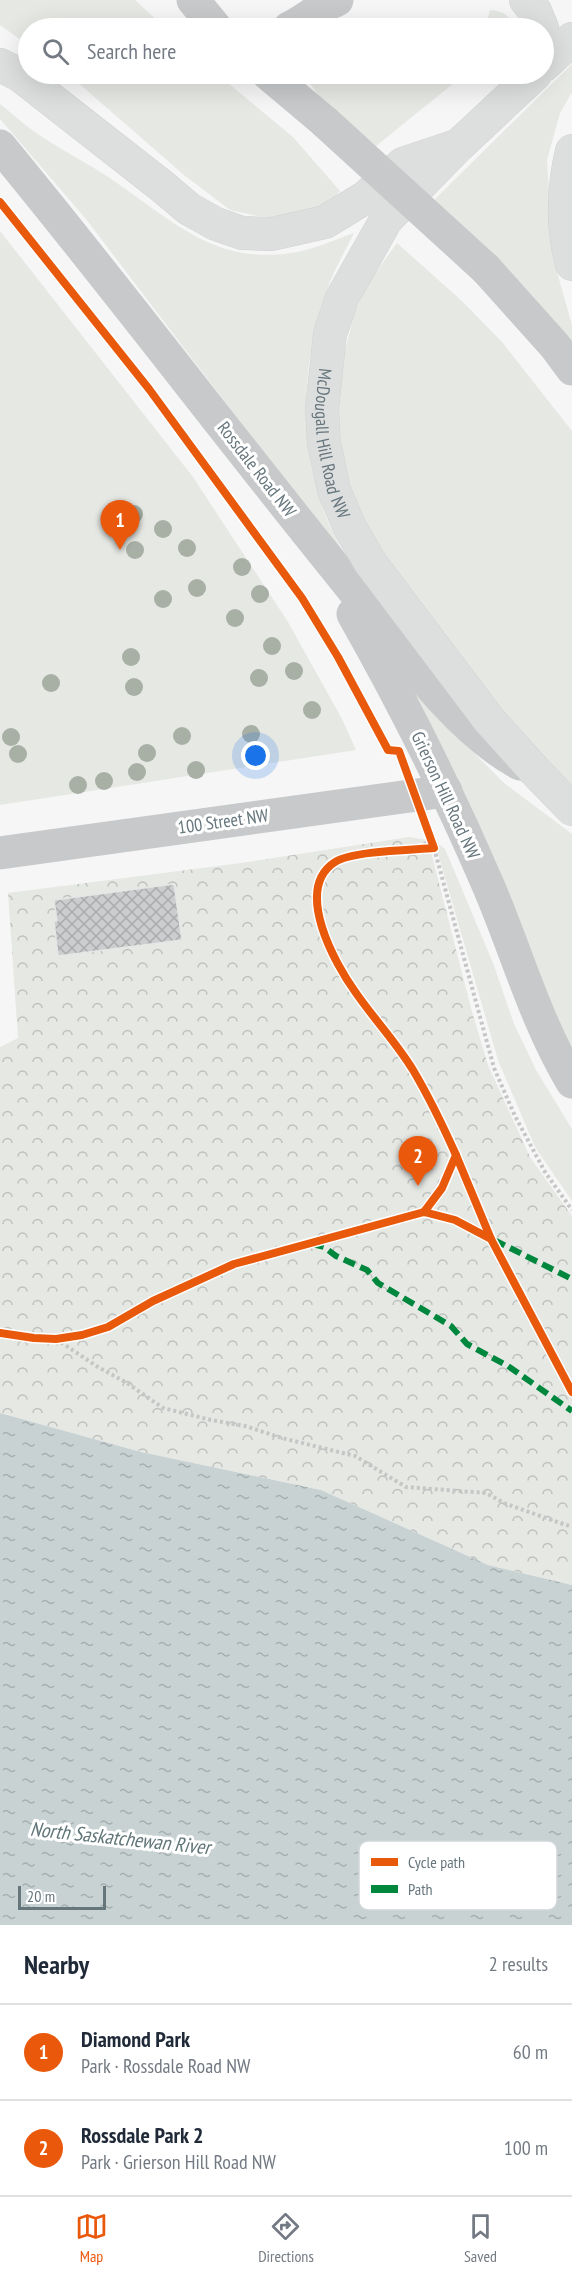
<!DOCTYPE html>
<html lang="en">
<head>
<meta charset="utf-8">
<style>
	body { margin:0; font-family:"PT Sans Narrow",sans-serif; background:#f2f2f3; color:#1f2937 }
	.scale { position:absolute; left:18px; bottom:15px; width:88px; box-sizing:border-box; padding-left:6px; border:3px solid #66767d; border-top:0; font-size:16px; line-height:21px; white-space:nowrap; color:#66767d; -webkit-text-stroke:4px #fff; paint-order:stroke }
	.you { position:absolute; left:256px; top:756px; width:21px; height:21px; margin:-15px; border:4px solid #fff; border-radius:50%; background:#1a73e8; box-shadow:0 0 0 9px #1a73e833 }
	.badge { display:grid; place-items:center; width:39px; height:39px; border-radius:50%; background:#ea580c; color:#fff; font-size:20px; font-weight:700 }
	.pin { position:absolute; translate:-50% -50px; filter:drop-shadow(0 2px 3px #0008) }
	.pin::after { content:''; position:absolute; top:32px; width:21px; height:18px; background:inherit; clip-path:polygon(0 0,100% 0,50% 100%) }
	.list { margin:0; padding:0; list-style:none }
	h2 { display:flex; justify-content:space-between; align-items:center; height:78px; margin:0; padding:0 24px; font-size:26px }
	h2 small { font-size:20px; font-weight:400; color:#747a83 }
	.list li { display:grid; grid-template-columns:39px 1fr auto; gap:18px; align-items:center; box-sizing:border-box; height:96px; padding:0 24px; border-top:2px solid #e0e1e3 }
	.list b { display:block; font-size:22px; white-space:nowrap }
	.list p { margin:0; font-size:20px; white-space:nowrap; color:#747a83 }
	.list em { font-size:20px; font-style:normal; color:#747a83 }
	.icon { flex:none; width:33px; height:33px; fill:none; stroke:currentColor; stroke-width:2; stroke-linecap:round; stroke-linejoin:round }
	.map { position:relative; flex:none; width:572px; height:1925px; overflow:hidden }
	.search { position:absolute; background:#fff; box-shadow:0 6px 24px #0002; left:18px; right:18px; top:18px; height:66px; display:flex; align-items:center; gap:15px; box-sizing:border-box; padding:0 21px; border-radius:33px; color:#747a83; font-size:22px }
	.sheet { height:270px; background:#fff }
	nav { display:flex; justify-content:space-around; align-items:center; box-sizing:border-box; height:84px; border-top:2px solid #e0e1e3; background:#fff; font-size:16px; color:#747a83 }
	nav a { display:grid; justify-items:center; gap:3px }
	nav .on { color:#ea580c }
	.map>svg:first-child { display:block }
</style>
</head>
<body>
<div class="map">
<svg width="572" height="1925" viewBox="0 0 572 1925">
	<defs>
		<pattern id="forest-crowns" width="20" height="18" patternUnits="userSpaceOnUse" patternTransform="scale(1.5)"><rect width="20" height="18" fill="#e6e8e4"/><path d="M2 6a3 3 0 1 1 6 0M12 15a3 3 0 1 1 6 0" fill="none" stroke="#bec1be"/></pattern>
		<pattern id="water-ripples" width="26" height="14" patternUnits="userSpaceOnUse" patternTransform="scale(1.5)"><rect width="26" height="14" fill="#c8d2d3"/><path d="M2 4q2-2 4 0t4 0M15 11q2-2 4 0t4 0" fill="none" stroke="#a6afb0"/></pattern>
		<pattern id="building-cross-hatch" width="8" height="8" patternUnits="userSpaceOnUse" patternTransform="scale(1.5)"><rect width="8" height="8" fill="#cccdce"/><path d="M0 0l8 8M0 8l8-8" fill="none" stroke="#a9abac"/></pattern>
	</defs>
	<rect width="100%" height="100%" fill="#f6f6f6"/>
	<g fill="#e6e8e4">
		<path d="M0,0H135L165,28H28V45L0,25Z"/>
		<path d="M490,10C505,11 509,16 516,28H471L486,26Z"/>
		<path d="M356,20L377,24L383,28H334L342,23Z"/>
		<path d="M572,64V92L560,113L547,160L553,258L572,325V351L431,203Z"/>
		<path d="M68,74H217L293,137L340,191L331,202L287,218L257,216L230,210L184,175Z"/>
		<path d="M309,74H465L376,146L318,95L310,83Z"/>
		<path d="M0,104C15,116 30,130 47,140C70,155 95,167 117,183C179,226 220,268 302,251C319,247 337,239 354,233C346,249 337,265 330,282C302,354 298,433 322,506C330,531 344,553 357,576L86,219L0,119Z"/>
		<path d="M0,231L193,477L288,622L342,719L356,750L0,805Z"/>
		<path d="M397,243L463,302L502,342L572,431V786L507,717L377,546L353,496L342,451L338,409L344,356L354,314L370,280Z"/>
		<path d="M405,678L437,716L504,783L572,834V1068Z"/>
		<path d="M434,840L445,849L493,963L514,1024L536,1070L572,1129V1201L535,1147L498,1060Z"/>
	</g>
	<path fill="url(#forest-crowns)" d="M409,837L428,840L471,1008L488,1065L530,1157L572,1216V1585L488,1565L321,1490L141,1452L0,1413V1047L18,1038L8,893L241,863Z"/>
	<path fill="url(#water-ripples)" d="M0,1413L141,1452L321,1490L488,1565L572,1585V1925H0Z"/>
	<path fill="url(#building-cross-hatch)" stroke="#e6e6e6" stroke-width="1.5" d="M174,884L182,940L58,956L54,921H57L54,900Z"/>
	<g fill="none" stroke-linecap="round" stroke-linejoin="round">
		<g stroke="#d2d2d3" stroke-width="34">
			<g id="major">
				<path d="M526,0L535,11L542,28"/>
				<path d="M0,65L20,75L163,187L189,209L216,224L242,233L272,234L325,222L366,197L403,164L454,147"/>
				<path d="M544,65L572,39"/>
				<path id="s1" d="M535,74L458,146L386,220L342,298L330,334L322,408L324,443L334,490L349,526L369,561L489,720L535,771L572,809"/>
				<path d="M572,151C563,187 562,228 572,264"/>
			</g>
		</g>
		<g stroke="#c6c6c7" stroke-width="4" stroke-dasharray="3 3" stroke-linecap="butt">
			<path d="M434,848L494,1068L515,1116L545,1172L572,1210"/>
			<path d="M56,1339L98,1367L127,1383L163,1408L211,1420L245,1426L282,1438L355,1456L406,1487L486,1493L506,1504L572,1527"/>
		</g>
		<g stroke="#c7c9ca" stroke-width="33">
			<path d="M193,0L216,28"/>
			<path d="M289,28C306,20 319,7 337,0"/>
			<path d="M268,74L325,122"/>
			<path d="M0,146C118,289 229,437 346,581C394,640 453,728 520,764"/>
			<path d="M486,269L555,346L572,369"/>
			<path d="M353,614C403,702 448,792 488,885C516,950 535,1020 572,1082"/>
			<path d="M0,853L446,791"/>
		</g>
		<use href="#major" stroke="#dddede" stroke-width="33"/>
		<path stroke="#c7c9ca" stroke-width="33" d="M325,122L486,269"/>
		<g stroke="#00873e" stroke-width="6" stroke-dasharray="12 6" stroke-linecap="butt">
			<path d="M494,1240L572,1279"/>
			<path d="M312,1244L324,1247L336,1256L367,1270L378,1283L451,1326L467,1344L508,1366L572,1411"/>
		</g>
		<g stroke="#fff" stroke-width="11">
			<g id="cycleway">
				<path d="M0,202L149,389L302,598L338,657L388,750L399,751L434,848C411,850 352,851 335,862C293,889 335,964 356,993C374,1019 396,1042 413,1070C429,1097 443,1126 456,1155L442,1188L424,1212"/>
				<path d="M456,1155L491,1239"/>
				<path d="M0,1333L34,1338L56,1339L82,1335L108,1327L153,1301L234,1264L424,1212L455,1220L491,1239L572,1392"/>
			</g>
		</g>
		<use href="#cycleway" stroke="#e8590c" stroke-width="8"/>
	</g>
	<g fill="#a8b0a6">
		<circle cx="134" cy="514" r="9"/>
		<circle cx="163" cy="529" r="9"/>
		<circle cx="187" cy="548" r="9"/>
		<circle cx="135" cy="550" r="9"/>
		<circle cx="242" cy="567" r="9"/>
		<circle cx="197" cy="588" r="9"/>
		<circle cx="260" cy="594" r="9"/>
		<circle cx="163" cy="599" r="9"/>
		<circle cx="235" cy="618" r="9"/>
		<circle cx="272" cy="646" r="9"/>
		<circle cx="131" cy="657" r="9"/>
		<circle cx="294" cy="671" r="9"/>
		<circle cx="259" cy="678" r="9"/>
		<circle cx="51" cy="683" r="9"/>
		<circle cx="134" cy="687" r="9"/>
		<circle cx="312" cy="710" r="9"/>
		<circle cx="251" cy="734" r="9"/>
		<circle cx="182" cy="736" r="9"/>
		<circle cx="11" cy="737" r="9"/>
		<circle cx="147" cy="753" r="9"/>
		<circle cx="18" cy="754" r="9"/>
		<circle cx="196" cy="770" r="9"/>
		<circle cx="137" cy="772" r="9"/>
		<circle cx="104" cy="781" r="9"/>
		<circle cx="78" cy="785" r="9"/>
	</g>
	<g text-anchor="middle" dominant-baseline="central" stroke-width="6" stroke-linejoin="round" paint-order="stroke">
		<g font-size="18" fill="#66767d" stroke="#fff">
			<text stroke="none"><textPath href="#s1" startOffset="447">McDougall Hill Road NW</textPath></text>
			<text transform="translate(257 469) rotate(52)">Rossdale Road NW</text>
			<text transform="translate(446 795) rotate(65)">Grierson Hill Road NW</text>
			<text transform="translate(223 821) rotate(-8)">100 Street NW</text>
		</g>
		<g font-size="20" font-style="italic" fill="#607578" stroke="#fff">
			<text transform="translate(120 1838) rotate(6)">North Saskatchewan River</text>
		</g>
	</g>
	<rect x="359" y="1841" width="198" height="69" rx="9" fill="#fff" stroke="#d1d6d8" stroke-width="1.5"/>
	<rect x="371" y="1858" width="27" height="8" fill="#e8590c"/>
	<rect x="371" y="1885" width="27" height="8" fill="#00873e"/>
	<g font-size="16" fill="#66767d">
		<text x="408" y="1868">Cycle path</text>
		<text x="408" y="1895">Path</text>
	</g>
</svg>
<div class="scale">20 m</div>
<div class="you"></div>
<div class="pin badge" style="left:120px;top:550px">1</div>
<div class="pin badge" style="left:418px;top:1186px">2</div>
<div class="search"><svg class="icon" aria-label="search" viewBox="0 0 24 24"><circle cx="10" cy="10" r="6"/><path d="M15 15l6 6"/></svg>Search here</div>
</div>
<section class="sheet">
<h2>Nearby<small>2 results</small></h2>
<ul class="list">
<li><span class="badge">1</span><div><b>Diamond Park</b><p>Park · Rossdale Road NW</p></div><em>60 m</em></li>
<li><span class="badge">2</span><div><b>Rossdale Park 2</b><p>Park · Grierson Hill Road NW</p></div><em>100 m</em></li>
</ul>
</section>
<nav>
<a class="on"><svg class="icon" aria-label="map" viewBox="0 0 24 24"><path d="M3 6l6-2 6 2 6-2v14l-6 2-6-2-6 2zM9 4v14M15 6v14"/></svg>Map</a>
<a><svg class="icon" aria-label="directions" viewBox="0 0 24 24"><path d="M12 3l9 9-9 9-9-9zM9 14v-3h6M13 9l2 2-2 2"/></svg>Directions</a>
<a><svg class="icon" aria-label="saved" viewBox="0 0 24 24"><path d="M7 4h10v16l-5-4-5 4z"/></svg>Saved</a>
</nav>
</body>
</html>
